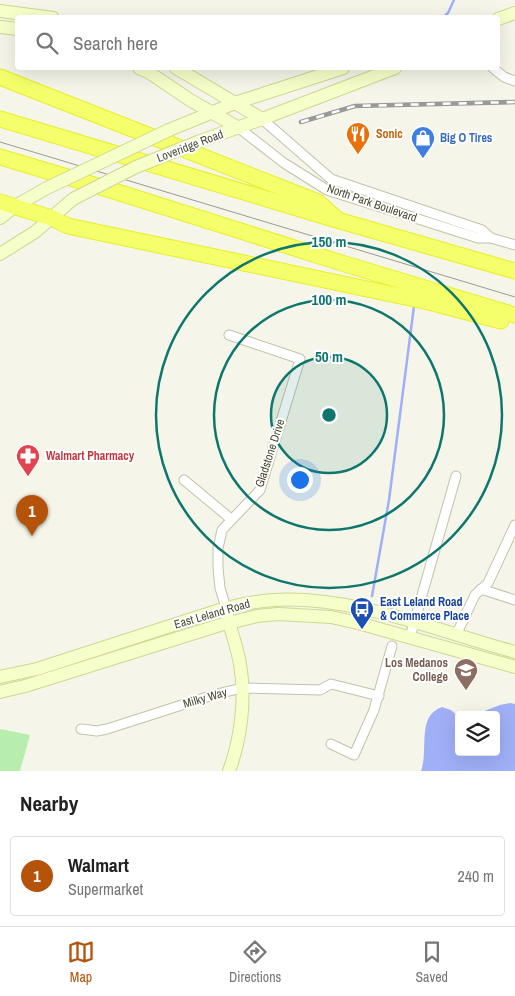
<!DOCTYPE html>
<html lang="en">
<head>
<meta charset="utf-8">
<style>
	body { margin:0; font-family:"Archivo Narrow",sans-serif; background:#f2f2f2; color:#222 }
	.controls { position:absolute; right:15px; bottom:15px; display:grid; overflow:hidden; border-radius:5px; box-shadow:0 5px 20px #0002 }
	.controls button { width:45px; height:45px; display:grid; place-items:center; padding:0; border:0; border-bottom:1px solid #e0e0e0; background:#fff; color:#222; font:25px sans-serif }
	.you { position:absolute; left:299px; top:479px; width:18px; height:18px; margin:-12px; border:4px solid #fff; border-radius:50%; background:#1a73e8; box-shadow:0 0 0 8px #1a73e833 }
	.badge { display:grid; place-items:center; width:32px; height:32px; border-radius:50%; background:#b45309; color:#fff; font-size:16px; font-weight:700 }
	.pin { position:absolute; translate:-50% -41px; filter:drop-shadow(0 1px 2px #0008) }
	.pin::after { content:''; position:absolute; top:26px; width:18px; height:15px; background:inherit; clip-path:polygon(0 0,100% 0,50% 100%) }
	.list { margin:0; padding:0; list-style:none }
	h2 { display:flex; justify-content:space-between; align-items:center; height:65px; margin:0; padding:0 20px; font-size:21px }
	h2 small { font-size:16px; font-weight:400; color:#767676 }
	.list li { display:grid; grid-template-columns:32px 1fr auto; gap:15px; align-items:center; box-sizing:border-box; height:80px; margin:0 10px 10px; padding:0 10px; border:1px solid #e0e0e0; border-radius:5px }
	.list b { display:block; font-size:19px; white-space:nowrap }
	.list p { margin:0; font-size:16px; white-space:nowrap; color:#767676 }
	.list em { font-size:16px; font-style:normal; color:#767676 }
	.icon { flex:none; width:28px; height:28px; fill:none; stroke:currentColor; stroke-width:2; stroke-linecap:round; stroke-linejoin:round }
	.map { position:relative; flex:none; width:515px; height:771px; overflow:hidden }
	.search { position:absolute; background:#fff; box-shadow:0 5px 20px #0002; left:15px; right:15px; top:15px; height:55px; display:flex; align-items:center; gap:12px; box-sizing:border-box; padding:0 18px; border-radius:5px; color:#767676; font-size:19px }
	.sheet { height:155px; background:#fff }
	nav { display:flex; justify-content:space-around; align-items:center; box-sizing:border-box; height:70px; border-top:1px solid #e0e0e0; background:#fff; font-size:14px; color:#767676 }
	nav a { display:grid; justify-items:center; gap:2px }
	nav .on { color:#b45309 }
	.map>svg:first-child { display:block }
</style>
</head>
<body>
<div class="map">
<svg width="515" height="771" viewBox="0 0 515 771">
	<rect width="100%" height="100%" fill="#f5f6e9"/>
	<path fill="#b7eeae" d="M0,729L30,735L20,771H0Z"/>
	<path fill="#a0b0f8" d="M510,703L515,704V771H421C429,750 416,716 442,707L451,710L459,717V752H496V715H474L500,705Z"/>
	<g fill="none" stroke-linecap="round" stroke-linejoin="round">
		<g stroke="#a0b0f8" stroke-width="2.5">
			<path d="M442,18L448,13L454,0"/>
			<path d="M372,596L389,500L414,306"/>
		</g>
		<g stroke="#c1c3aa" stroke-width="11">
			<g id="street">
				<path d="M493,68L504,77L515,81"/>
				<path d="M262,119L331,179L482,230L491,238"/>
				<path d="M239,128L284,163L327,190L478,238H491L515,245"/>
				<path d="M184,480L231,519"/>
				<path d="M481,589L515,600"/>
				<path d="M226,608L220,588L218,568V548L222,530L260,490L300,359L229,335"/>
				<path d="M456,635L475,595L488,583L515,525"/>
				<path d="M410,637L456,476"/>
				<path d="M81,729L97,731L107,729L213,695L242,688L320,690L331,684L379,696"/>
				<path d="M331,744L354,755L374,710L392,646"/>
			</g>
		</g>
		<g stroke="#ced792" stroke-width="14">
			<g id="secondary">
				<path d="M0,11L53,18"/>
				<path d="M498,19L515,13"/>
				<path d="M0,27L18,29"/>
				<path d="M139,68L150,73L190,100L239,128"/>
				<path d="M176,68L262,119"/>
				<path d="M169,130L235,103L343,68"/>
				<path d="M200,141L262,119L395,68"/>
				<path d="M0,218L15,206L47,188"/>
				<path d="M0,254L35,232L73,199"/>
				<path d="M227,615C231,631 237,647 240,664C246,698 241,739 229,771"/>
				<path d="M0,677L37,669L226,608C242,604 258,601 274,600C353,595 440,632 515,652"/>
				<path d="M0,692L25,686L220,625L257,616L278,614L331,617L358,623L515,667"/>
			</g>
		</g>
		<g stroke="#e7ef2a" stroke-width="17">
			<g id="highway">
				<path d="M0,77L318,202L336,218"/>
				<path d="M0,119L337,220L515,271"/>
				<path d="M0,157L114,191L345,264L515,315"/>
				<path d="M0,202L52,218L68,226L429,302L501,321"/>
			</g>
		</g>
		<use href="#street" stroke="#fff" stroke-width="9"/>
		<use href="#secondary" stroke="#f6ffca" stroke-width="12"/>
		<use href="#highway" stroke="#f4ff6b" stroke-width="15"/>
		<path stroke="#999" stroke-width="1" d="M0,142L515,297"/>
		<g stroke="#999" stroke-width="4.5">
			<path id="rail" d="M301,122L355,106L515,102"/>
		</g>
		<use href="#rail" stroke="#fff" stroke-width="2.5" stroke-dasharray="8" stroke-linecap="butt"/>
		<g stroke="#ced792" stroke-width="14" stroke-linecap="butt">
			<g id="secondary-bridge">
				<path d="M47,188L169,130"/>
				<path d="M73,199L136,167L200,141"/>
			</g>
		</g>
		<use href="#secondary-bridge" stroke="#f6ffca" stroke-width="12"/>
	</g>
	<circle cx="329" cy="415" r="58" fill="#0f766e" fill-opacity=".12"/>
	<g fill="none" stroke="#0f766e" stroke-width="2.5">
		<circle cx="329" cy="415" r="58"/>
		<circle cx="329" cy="415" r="115"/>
		<circle cx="329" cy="415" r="173"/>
	</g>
	<defs>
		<g id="restaurant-pin" transform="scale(1.25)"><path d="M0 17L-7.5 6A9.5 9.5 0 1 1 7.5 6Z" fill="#e8710a" stroke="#fff"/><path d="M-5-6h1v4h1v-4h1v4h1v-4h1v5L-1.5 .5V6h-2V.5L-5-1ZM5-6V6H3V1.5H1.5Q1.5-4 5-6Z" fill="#fff"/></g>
		<g id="shop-pin" transform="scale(1.25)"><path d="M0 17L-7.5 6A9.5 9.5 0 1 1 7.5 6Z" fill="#3f7fe0" stroke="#fff"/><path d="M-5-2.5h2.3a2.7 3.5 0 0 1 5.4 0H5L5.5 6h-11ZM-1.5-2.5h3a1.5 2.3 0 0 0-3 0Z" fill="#fff"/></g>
		<g id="pharmacy-pin" transform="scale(1.25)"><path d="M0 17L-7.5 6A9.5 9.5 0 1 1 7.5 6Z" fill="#e0444e" stroke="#fff"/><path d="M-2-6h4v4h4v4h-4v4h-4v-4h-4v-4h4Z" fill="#fff"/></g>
		<g id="bus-pin" transform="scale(1.25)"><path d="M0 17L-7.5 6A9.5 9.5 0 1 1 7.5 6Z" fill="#1a4fb4" stroke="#fff"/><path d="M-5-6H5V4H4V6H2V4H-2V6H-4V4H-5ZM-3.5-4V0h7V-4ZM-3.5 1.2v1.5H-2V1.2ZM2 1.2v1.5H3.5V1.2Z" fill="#fff"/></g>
		<g id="university-pin" transform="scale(1.25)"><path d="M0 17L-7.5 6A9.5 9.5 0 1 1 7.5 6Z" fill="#8d6e63" stroke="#fff"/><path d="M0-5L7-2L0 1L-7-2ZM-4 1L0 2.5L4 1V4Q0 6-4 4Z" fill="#fff"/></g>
	</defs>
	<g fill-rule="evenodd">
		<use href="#restaurant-pin" x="358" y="134"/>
		<use href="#shop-pin" x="423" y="138"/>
		<use href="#pharmacy-pin" x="28" y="456"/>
		<use href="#bus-pin" x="362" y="609"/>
		<use href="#university-pin" x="466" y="670"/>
	</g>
	<g text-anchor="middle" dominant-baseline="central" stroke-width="4" stroke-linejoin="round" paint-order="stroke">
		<g font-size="12" font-weight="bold" fill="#c56008" stroke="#fff" text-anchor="start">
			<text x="376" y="134">Sonic</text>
		</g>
		<g font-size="12" font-weight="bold" fill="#366cbe" stroke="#fff" text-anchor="start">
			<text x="440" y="138">Big O Tires</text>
		</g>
		<g font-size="12" fill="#4b4b36" stroke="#fff">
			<text transform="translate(190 146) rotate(-21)">Loveridge Road</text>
			<text transform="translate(372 203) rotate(19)">North Park Boulevard</text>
			<text transform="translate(270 453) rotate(-72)">Gladstone Drive</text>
			<text transform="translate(212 614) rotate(-16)">East Leland Road</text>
			<text transform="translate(205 698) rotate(-16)">Milky Way</text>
		</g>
		<g font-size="12" font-weight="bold" fill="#be3a42" stroke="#fff" text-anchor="start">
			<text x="46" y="456">Walmart Pharmacy</text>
		</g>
		<g font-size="12" font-weight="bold" fill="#164399" stroke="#fff" text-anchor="start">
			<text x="380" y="602">East Leland Road<tspan x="380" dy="14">&amp; Commerce Place</tspan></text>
		</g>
		<g font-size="12" font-weight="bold" fill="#785e54" stroke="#fff" text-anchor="end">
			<text x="448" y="663">Los Medanos<tspan x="448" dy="14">College</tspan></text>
		</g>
	</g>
	<circle cx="329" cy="415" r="8" fill="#0f766e" stroke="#fff" stroke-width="2.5"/>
	<g font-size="15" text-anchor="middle" font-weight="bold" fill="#0f766e" stroke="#fff" stroke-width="4" stroke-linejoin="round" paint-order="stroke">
		<text x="329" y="247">150 m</text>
		<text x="329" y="305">100 m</text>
		<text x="329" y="362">50 m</text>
	</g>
</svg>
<div class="controls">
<button><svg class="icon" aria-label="layers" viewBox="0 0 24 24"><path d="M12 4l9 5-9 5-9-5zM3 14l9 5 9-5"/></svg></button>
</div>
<div class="you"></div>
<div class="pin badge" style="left:32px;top:536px">1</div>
<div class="search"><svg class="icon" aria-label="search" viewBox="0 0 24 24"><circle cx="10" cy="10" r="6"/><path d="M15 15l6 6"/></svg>Search here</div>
</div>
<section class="sheet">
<h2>Nearby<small></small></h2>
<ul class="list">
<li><span class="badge">1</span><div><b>Walmart</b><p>Supermarket</p></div><em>240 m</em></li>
</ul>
</section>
<nav>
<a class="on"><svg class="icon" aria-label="map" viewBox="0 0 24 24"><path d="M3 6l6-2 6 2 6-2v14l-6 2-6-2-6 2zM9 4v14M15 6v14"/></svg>Map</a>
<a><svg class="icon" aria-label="directions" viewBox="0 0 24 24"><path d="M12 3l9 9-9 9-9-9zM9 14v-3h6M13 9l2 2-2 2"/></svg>Directions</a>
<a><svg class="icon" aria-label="saved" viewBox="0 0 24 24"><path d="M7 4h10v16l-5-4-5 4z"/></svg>Saved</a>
</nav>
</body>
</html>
